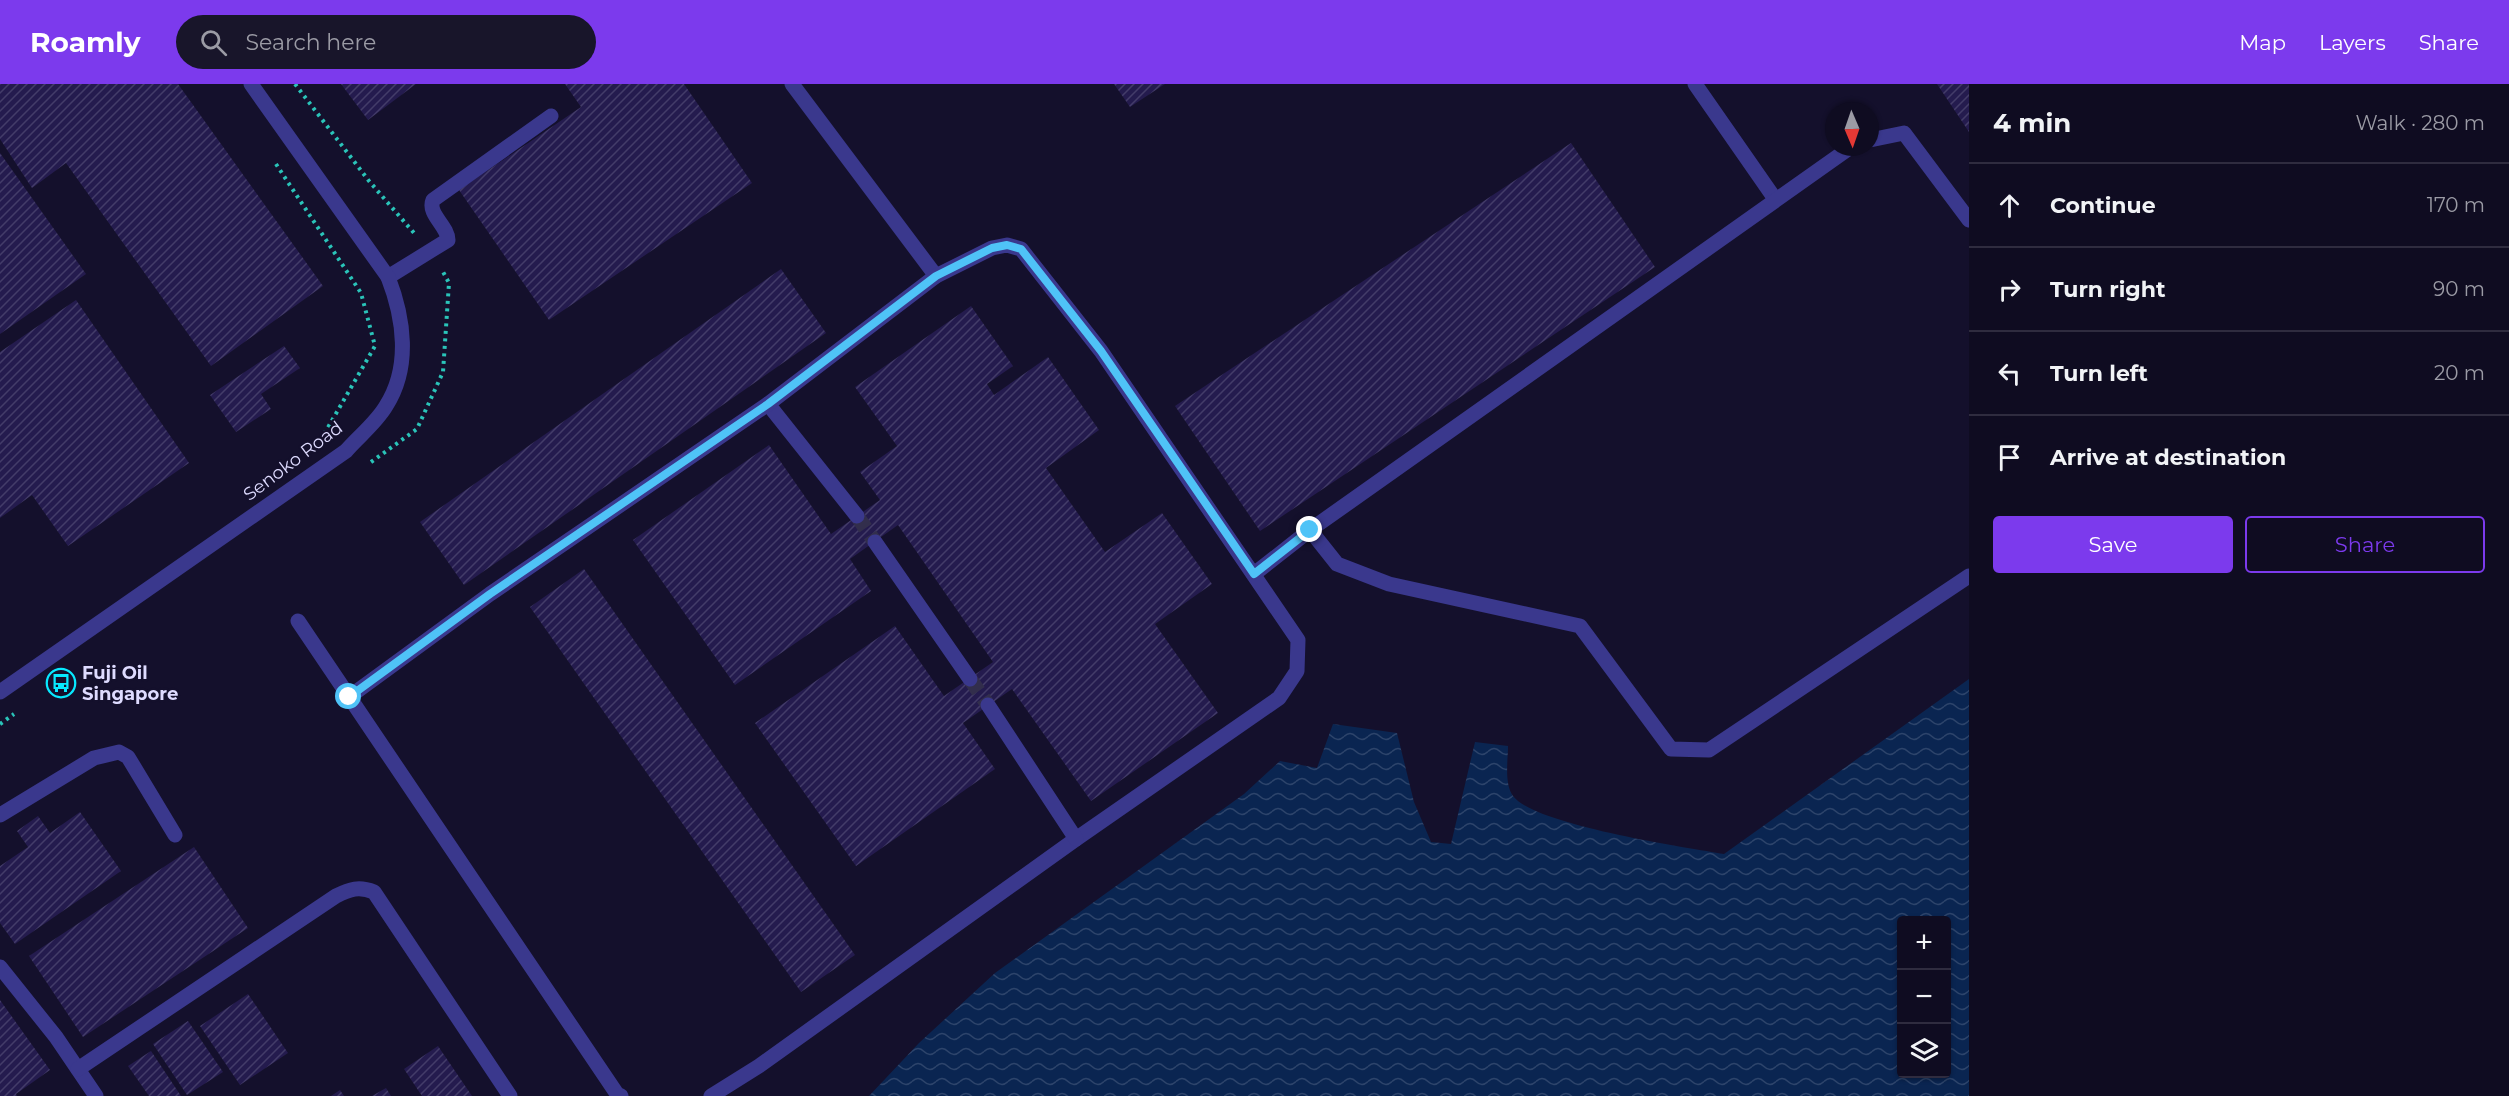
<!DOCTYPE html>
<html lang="en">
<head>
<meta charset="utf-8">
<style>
	body { margin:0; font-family:Montserrat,sans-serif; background:#18152a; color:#f1f3f6 }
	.controls { position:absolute; right:18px; bottom:18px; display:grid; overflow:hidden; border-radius:6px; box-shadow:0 2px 4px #0004 }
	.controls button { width:54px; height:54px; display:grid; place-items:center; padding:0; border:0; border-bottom:2px solid #2f2c3f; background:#0f0c21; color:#f1f3f6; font:30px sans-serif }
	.compass { position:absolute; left:1825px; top:18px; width:54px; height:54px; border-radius:50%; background:#0f0c21; box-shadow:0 2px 4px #0004; rotate:178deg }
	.stop { position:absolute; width:18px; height:18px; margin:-14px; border:4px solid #4fc3f7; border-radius:50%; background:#fff }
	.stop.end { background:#4fc3f7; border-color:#fff; box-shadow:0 2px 6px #0008 }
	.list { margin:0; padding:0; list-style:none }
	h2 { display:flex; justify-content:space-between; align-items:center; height:78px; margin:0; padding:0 24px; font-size:26px }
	h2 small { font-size:20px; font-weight:400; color:#9b9ba5 }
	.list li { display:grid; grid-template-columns:39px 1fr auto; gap:18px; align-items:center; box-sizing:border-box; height:84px; padding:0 24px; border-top:2px solid #2f2c3f }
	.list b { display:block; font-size:22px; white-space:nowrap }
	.list em { font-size:20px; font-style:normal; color:#9b9ba5 }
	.actions { display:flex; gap:12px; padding:18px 24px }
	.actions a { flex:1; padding:14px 0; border:2px solid #7c3aed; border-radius:6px; text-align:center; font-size:21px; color:#7c3aed }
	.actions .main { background:#7c3aed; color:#fff }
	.icon { flex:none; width:33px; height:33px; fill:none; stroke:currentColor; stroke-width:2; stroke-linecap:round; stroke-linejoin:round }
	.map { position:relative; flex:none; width:1969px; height:1012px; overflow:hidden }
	header { display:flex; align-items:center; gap:36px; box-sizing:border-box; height:84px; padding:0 30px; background:#7c3aed; color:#fff }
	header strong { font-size:28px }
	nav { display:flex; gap:33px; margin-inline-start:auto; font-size:21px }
	.search { width:420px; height:54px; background:#18152a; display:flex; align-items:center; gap:15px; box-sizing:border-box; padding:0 21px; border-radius:33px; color:#9b9ba5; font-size:22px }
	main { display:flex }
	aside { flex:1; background:#0f0c21 }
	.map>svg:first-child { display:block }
</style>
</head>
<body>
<header>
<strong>Roamly</strong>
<div class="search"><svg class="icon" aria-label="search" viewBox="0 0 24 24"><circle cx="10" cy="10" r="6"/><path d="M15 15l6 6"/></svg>Search here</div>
<nav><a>Map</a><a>Layers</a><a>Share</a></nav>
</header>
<main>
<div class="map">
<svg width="1969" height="1012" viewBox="0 0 1969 1012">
	<defs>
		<pattern id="water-waves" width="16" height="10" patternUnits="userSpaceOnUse" patternTransform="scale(1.5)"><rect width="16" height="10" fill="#0a2551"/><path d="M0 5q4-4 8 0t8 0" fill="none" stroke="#2d446b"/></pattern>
		<pattern id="building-hatch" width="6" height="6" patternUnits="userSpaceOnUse" patternTransform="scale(1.5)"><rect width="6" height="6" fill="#241b4e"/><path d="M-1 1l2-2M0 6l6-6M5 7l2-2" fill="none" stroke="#433c69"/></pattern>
	</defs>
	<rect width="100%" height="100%" fill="#14102c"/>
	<path fill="url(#water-waves)" fill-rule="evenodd" d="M1969,595V1012H869L919,959L995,889L1244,710L1280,677L1317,684L1333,640L1397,649L1414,718L1431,758L1451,760L1475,658L1508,662C1508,676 1504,700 1513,712C1535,741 1683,763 1724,770ZM1902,836H1946V990H1902Z"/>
	<g fill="url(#building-hatch)">
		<path d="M0,0H178L323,202L211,282L66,79L32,104L0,55Z"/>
		<path d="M341,0H416L368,36Z"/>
		<path d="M565,0H684L752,99L549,236L459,106L581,23Z"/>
		<path d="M1114,0H1165L1130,23Z"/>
		<path d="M1937,0H1969V48Z"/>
		<path d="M1571,59L1655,183L1260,447L1175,322Z"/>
		<path d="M0,69L86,190L0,250Z"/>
		<path d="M781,185L826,249L464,501L420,438Z"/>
		<path d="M76,216L189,379L68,462L32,411L0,434V268Z"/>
		<path d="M971,222L1013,282L987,300L994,311L1048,273L1099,346L1046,384L1105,468L1162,429L1212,500L1155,540L1218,629L1091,717L1012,605L963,639L995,685L856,782L755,639L895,542L944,612L993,578L898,441L850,475L871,507L735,601L633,456L769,361L831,450L880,416L860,388L897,362L855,303Z"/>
		<path d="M284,262L300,284L261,310L271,325L236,348L210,311Z"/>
		<path d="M584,485L855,871L801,908L530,523Z"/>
		<path d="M80,728L121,787L15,860L0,839V782L28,763L17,747L38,732L50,749Z"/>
		<path d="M194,763L248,844L83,953L29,872Z"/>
		<path d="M248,910L288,969L240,1001L200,942Z"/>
		<path d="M0,916L50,986L16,1010L17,1012H0Z"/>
		<path d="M188,937L223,988L187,1011L153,960Z"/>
		<path d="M438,962L472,1012H422L404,985Z"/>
		<path d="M151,967L181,1012H149L128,982Z"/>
		<path d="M386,1004L391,1012H372Z"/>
		<path d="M340,1006L344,1012H331Z"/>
	</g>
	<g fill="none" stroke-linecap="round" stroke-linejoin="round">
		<g stroke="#322e4c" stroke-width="15" stroke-dasharray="15 8" stroke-linecap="butt">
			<path d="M857,432L875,458"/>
			<path d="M970,595L988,621"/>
		</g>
		<g stroke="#2ac4b9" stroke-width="4" stroke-dasharray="3 4.5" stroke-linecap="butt">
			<path d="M295,0L369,97L414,149"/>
			<path d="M276,80L361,209L375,262L323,352"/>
			<path d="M371,378L417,345L443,288L449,199L442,186"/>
			<path d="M0,640L14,630"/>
		</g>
		<g stroke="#3a388d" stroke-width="15">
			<path d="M792,0L936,192"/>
			<path d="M1695,0L1775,115"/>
			<path d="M1870,56L1904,49L1969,136"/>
			<path d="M388,193L448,156C448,142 427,130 433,116L551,32"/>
			<path d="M768,320L857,432"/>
			<path d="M1310,446L1337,480L1389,500L1580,542L1671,665L1709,666L1969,492"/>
			<path d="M875,458L970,595"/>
			<path d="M1254,490L1310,446L1851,63"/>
			<path d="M298,537L617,1010L621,1012"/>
			<path d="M0,608L346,367C358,353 376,339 386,322C411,283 404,234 388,193L251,0"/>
			<path d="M349,613L490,510L768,320L936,192L992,164L1007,161L1021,165L1101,267L1298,556L1297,587L1279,614L1076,755L759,982L711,1012"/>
			<path d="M988,621L1076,755"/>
			<path d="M0,731L94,674L119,668L128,673L175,751"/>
			<path d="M0,883L56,953L96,1012"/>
			<path d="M78,985L336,812C350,805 359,802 374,808L510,1012"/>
		</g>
	</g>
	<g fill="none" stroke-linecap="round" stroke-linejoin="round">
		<path stroke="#4fc3f7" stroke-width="8" d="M349,613L490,510L768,320L936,192L992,164L1007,161L1021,165L1101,267L1254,490L1310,446"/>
	</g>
	<defs>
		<g id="bus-ring" transform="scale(1.5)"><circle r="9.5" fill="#14102c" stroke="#07e9ff" stroke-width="1.5"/><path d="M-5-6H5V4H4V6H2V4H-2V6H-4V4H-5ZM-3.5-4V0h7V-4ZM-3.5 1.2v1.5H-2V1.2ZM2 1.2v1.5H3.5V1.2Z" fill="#07e9ff"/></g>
	</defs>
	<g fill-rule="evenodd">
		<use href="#bus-ring" x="61" y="599"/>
	</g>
	<g text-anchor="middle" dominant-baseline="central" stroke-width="4.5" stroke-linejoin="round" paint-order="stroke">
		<g font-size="18" fill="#dedbff" stroke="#14102c">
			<text transform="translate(293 377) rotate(-37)">Senoko Road</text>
		</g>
		<g font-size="18" font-weight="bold" fill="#dedbff" stroke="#14102c" text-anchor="start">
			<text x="82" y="589">Fuji Oil<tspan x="82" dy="21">Singapore</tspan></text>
		</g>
	</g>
</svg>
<div class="controls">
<button>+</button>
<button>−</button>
<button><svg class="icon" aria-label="layers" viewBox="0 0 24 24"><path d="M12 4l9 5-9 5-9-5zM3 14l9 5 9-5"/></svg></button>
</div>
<svg class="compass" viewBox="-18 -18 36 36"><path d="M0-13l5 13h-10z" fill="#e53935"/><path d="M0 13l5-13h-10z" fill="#9b9ba5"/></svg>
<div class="stop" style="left:349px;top:613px"></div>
<div class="stop end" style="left:1310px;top:446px"></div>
</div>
<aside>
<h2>4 min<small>Walk · 280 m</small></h2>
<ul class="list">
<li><svg class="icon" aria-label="ahead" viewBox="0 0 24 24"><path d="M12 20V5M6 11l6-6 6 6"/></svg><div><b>Continue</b></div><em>170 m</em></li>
<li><svg class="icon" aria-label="right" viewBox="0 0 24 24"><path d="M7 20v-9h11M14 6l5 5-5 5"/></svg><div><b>Turn right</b></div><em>90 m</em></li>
<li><svg class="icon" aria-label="left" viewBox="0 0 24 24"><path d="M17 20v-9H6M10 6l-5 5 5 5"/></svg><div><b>Turn left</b></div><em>20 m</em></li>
<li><svg class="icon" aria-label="arrive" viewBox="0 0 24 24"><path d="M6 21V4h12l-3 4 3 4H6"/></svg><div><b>Arrive at destination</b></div></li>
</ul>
<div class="actions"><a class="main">Save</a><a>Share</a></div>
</aside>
</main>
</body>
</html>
